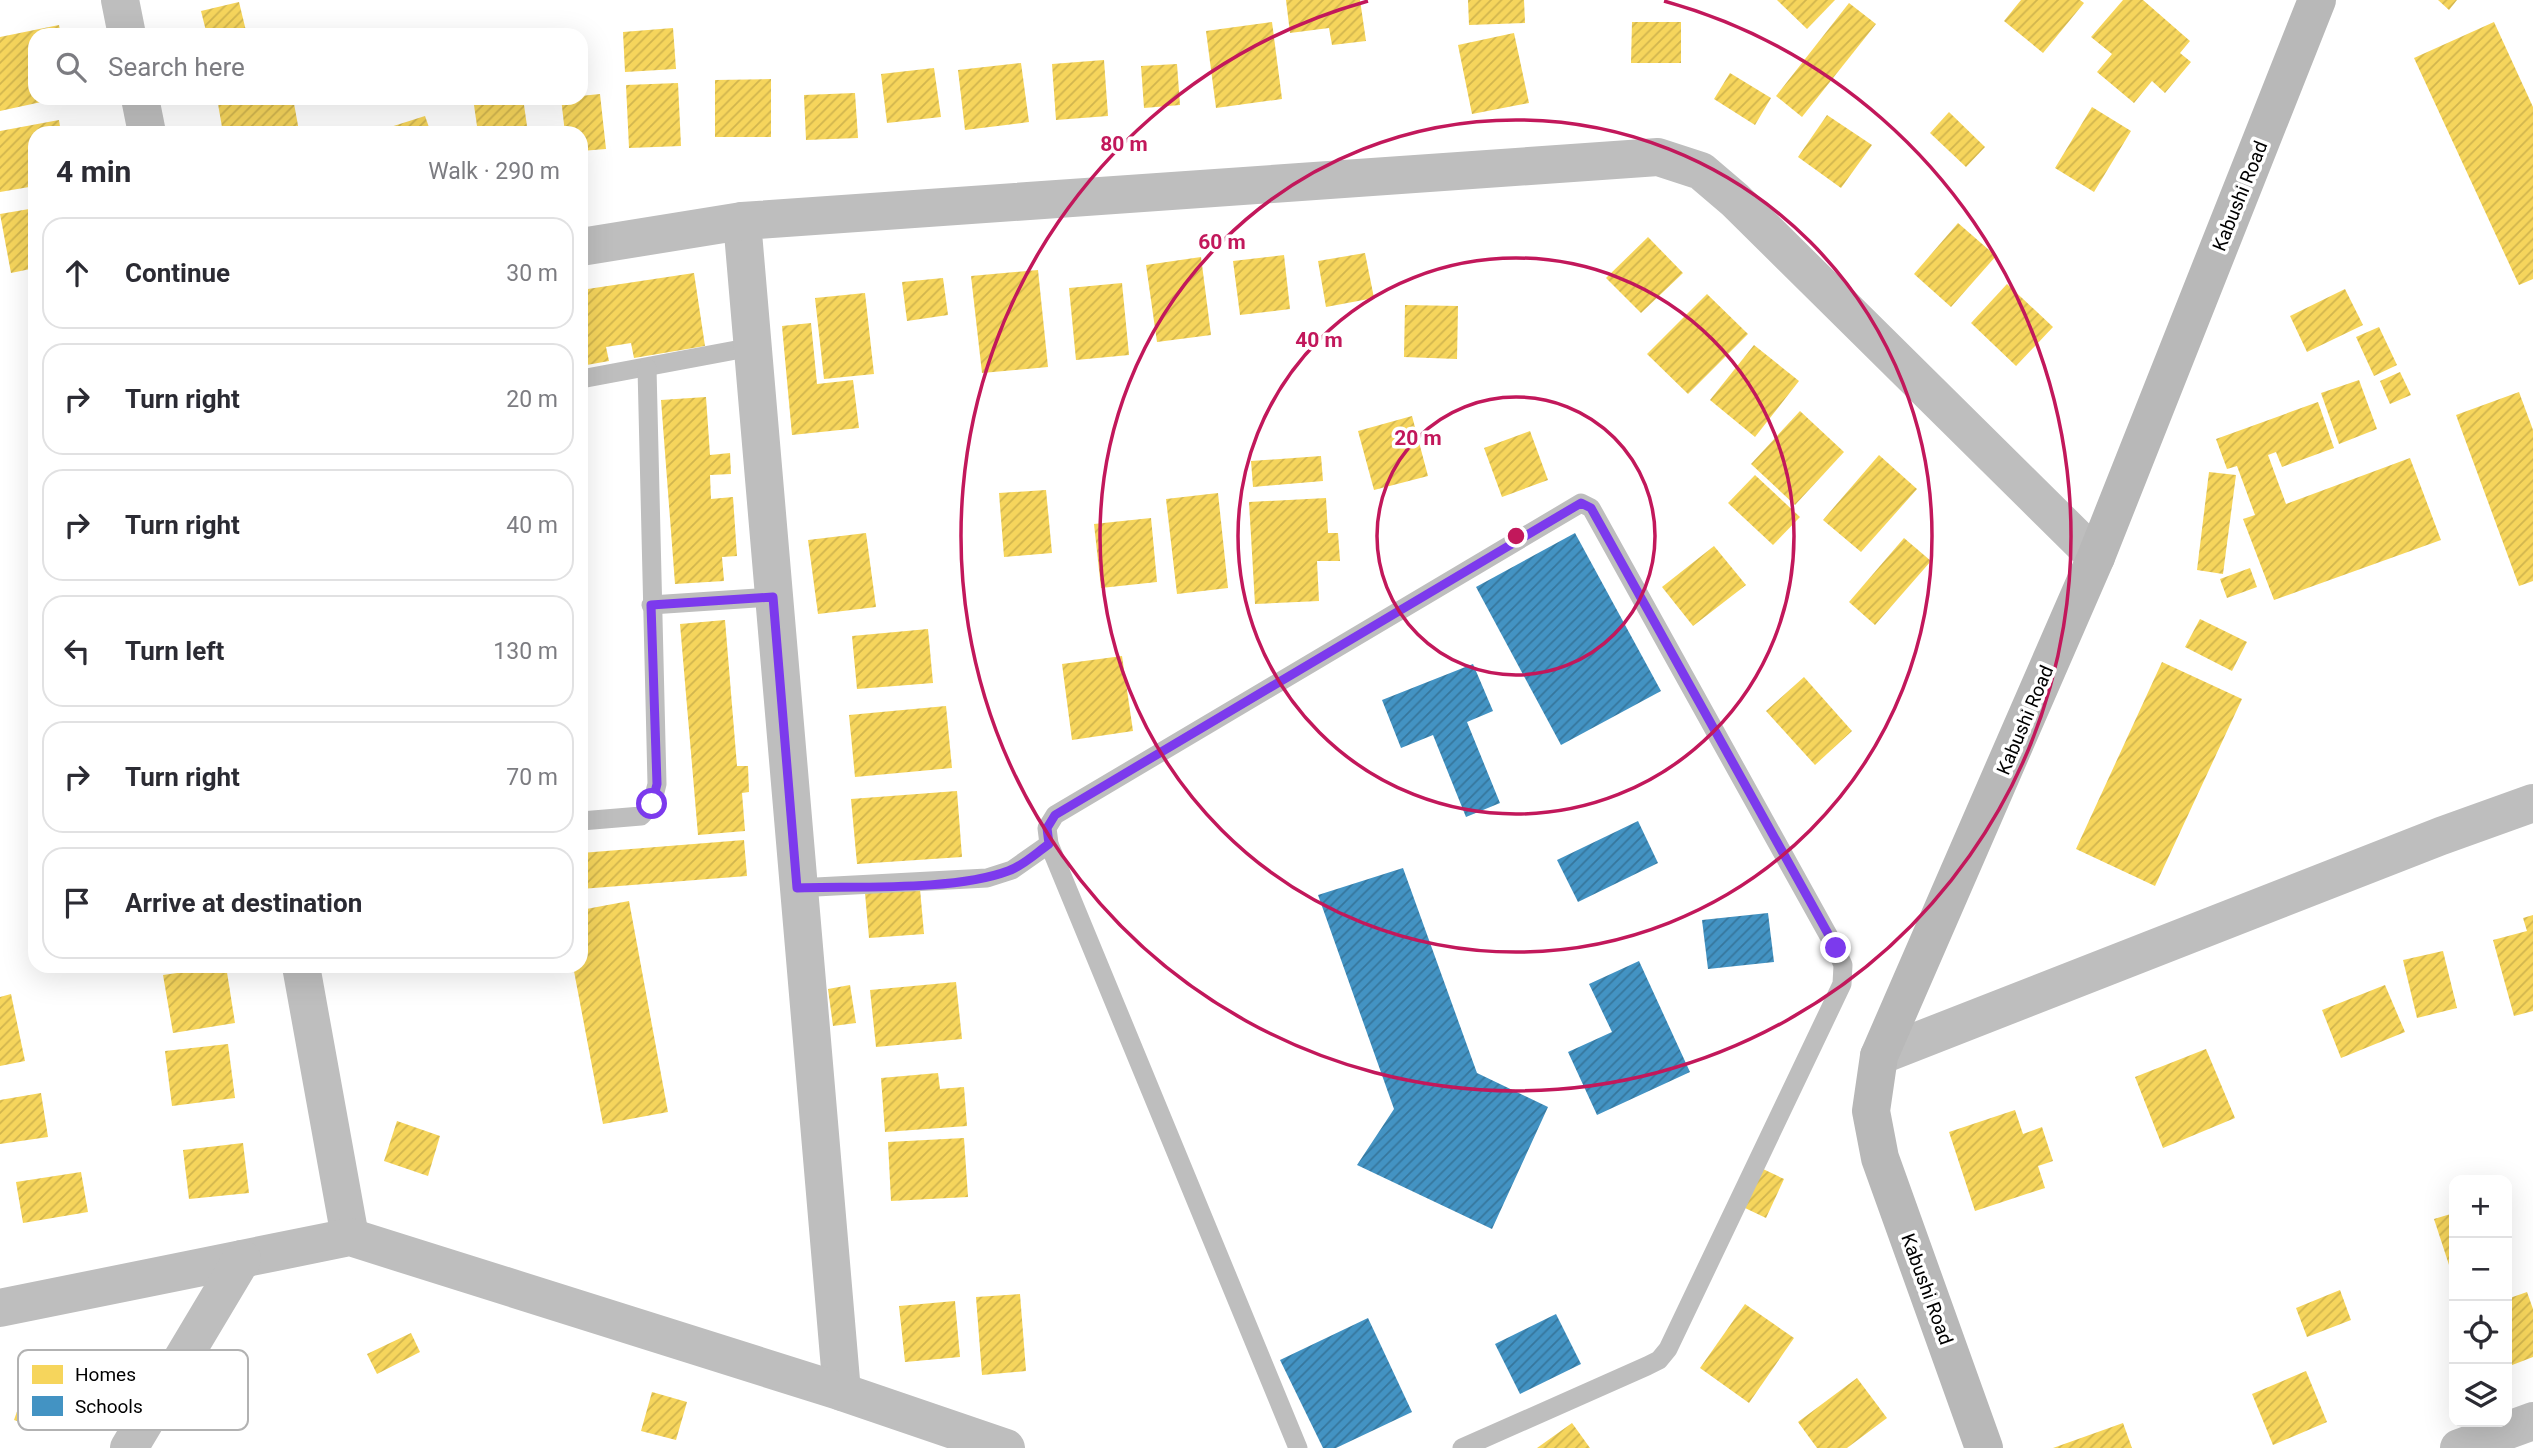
<!DOCTYPE html>
<html lang="en">
<head>
<meta charset="utf-8">
<style>
	body { margin:0; font-family:Roboto,sans-serif; background:#f7f7f7; color:#2b2b33 }
	.controls { position:absolute; right:21px; bottom:21px; display:grid; overflow:hidden; border-radius:14px; box-shadow:0 7px 28px #0002 }
	.controls button { width:63px; height:63px; display:grid; place-items:center; padding:0; border:0; border-bottom:2px solid #e1e1e2; background:#fff; color:#2b2b33; font:35px sans-serif }
	.stop { position:absolute; width:21px; height:21px; margin:-16px; border:5px solid #7c3aed; border-radius:50%; background:#fff }
	.stop.end { background:#7c3aed; border-color:#fff; box-shadow:0 2px 7px #0008 }
	.list { margin:0; padding:0; list-style:none }
	h2 { display:flex; justify-content:space-between; align-items:center; height:91px; margin:0; padding:0 28px; font-size:30px }
	h2 small { font-size:23px; font-weight:400; color:#7c7c81 }
	.list li { display:grid; grid-template-columns:46px 1fr auto; gap:21px; align-items:center; box-sizing:border-box; height:112px; margin:0 14px 14px; padding:0 14px; border:2px solid #e1e1e2; border-radius:21px }
	.list b { display:block; font-size:26px; white-space:nowrap }
	.list em { font-size:23px; font-style:normal; color:#7c7c81 }
	.icon { flex:none; width:38px; height:38px; fill:none; stroke:currentColor; stroke-width:2; stroke-linecap:round; stroke-linejoin:round }
	.map { position:relative; flex:none; width:2533px; height:1448px; overflow:hidden }
	.search { position:absolute; background:#fff; box-shadow:0 7px 28px #0002; left:28px; top:28px; width:560px; height:77px; display:flex; align-items:center; gap:18px; box-sizing:border-box; padding:0 24px; border-radius:21px; color:#7c7c81; font-size:26px }
	.panel { position:absolute; background:#fff; box-shadow:0 7px 28px #0002; left:28px; top:126px; width:560px; height:847px; border-radius:21px }
	.map>svg:first-child { display:block }
</style>
</head>
<body>
<div class="map">
<svg width="2533" height="1448" viewBox="0 0 2533 1448">
	<defs>
		<pattern id="homes-hatch" width="6" height="6" patternUnits="userSpaceOnUse" patternTransform="scale(1.75)"><rect width="6" height="6" fill="#f6d55c"/><path d="M-1 1l2-2M0 6l6-6M5 7l2-2" fill="none" stroke="#d1b54e"/></pattern>
		<pattern id="schools-hatch" width="6" height="6" patternUnits="userSpaceOnUse" patternTransform="scale(1.75)"><rect width="6" height="6" fill="#4393c3"/><path d="M-1 1l2-2M0 6l6-6M5 7l2-2" fill="none" stroke="#36769c"/></pattern>
	</defs>
	<rect width="100%" height="100%" fill="#fff"/>
	<g fill="url(#homes-hatch)">
		<path d="M1286,0H1360L1366,41L1332,45L1329,28L1290,33Z"/>
		<path d="M1468,0H1524L1525,23L1469,25Z"/>
		<path d="M1777,0H1835L1807,29Z"/>
		<path d="M2021,0H2080L2084,3L2043,53L2004,21Z"/>
		<path d="M2123,0H2143L2190,41L2180,53L2191,62L2165,93L2152,81L2134,103L2097,72L2112,54L2091,37Z"/>
		<path d="M2438,0H2457L2449,10Z"/>
		<path d="M239,2L247,35H207L201,11Z"/>
		<path d="M1849,3L1876,24L1802,117L1776,96Z"/>
		<path d="M1272,22L1282,99L1216,108L1206,31Z"/>
		<path d="M1632,22H1681V63H1631Z"/>
		<path d="M2494,22L2533,107V279L2519,285L2414,58Z"/>
		<path d="M59,25L61,35H35V98L55,99L0,111V37Z"/>
		<path d="M673,28L676,69L625,72L623,32Z"/>
		<path d="M1514,33L1529,103L1472,114L1458,45Z"/>
		<path d="M1104,60L1108,116L1056,120L1052,64Z"/>
		<path d="M1021,63L1029,122L965,130L958,70Z"/>
		<path d="M1177,64L1180,105L1144,108L1141,66Z"/>
		<path d="M934,68L941,117L887,123L881,74Z"/>
		<path d="M1730,73L1771,98L1755,125L1714,99Z"/>
		<path d="M771,79V137H715V80Z"/>
		<path d="M678,83L681,146L629,148L626,85Z"/>
		<path d="M855,93L858,138L806,140L804,95Z"/>
		<path d="M600,94L606,149L581,151V133H565L561,98Z"/>
		<path d="M217,98H293L299,131L223,133Z"/>
		<path d="M473,98H523L528,133H478Z"/>
		<path d="M2092,107L2131,131L2094,192L2055,168Z"/>
		<path d="M1949,112L1985,147L1966,167L1930,133Z"/>
		<path d="M1827,115L1872,145L1841,188L1798,157Z"/>
		<path d="M425,116L431,133H382L381,130Z"/>
		<path d="M59,120L61,133H35V186L0,192V131Z"/>
		<path d="M35,208V268L11,273L0,214Z"/>
		<path d="M1958,223L1996,256L1951,307L1914,274Z"/>
		<path d="M1648,237L1683,273L1641,313L1606,278Z"/>
		<path d="M1365,253L1374,298L1326,307L1318,261Z"/>
		<path d="M1284,255L1290,309L1240,315L1233,261Z"/>
		<path d="M1201,257L1211,335L1157,342L1146,265Z"/>
		<path d="M1038,270L1048,367L982,373L971,276Z"/>
		<path d="M694,273L705,346L634,358L631,343L606,347L609,361L581,366V290Z"/>
		<path d="M943,278L948,315L907,321L902,282Z"/>
		<path d="M1122,283L1129,355L1076,360L1069,288Z"/>
		<path d="M2007,284L2053,327L2016,366L1971,323Z"/>
		<path d="M2345,289L2363,325L2307,352L2290,316Z"/>
		<path d="M865,293L874,374L824,379L815,298Z"/>
		<path d="M1707,294L1748,334L1688,394L1647,354Z"/>
		<path d="M1405,305L1458,306L1457,359L1404,357Z"/>
		<path d="M811,323L817,384L853,380L859,428L792,435L782,326Z"/>
		<path d="M2379,327L2397,365L2374,376L2356,337Z"/>
		<path d="M1754,345L1799,381L1755,437L1710,400Z"/>
		<path d="M2400,372L2411,395L2390,404L2380,381Z"/>
		<path d="M2359,380L2377,429L2339,444L2321,393Z"/>
		<path d="M2519,392L2533,430V581L2519,586L2456,415Z"/>
		<path d="M706,397L710,455L730,453L731,474L710,475L711,499L733,497L737,556L722,557L724,581L675,584L661,400Z"/>
		<path d="M2318,402L2334,448L2282,467L2276,452L2268,455L2286,504L2410,458L2441,540L2274,600L2243,519L2255,515L2237,466L2227,469L2216,439Z"/>
		<path d="M1800,411L1844,452L1795,505L1751,464Z"/>
		<path d="M1412,416L1428,476L1374,490L1358,431Z"/>
		<path d="M1530,431L1548,480L1502,497L1484,448Z"/>
		<path d="M1879,455L1917,489L1861,552L1823,520Z"/>
		<path d="M1321,456L1323,481L1253,487L1251,461Z"/>
		<path d="M2209,472L2236,475L2223,574L2197,570Z"/>
		<path d="M1755,475L1800,517L1773,545L1728,503Z"/>
		<path d="M1046,490L1052,553L1004,557L999,493Z"/>
		<path d="M1218,493L1228,588L1177,594L1166,499Z"/>
		<path d="M1326,498L1328,533H1338L1340,561H1317L1319,601L1255,604L1249,502Z"/>
		<path d="M1151,518L1157,582L1101,588L1094,524Z"/>
		<path d="M866,533L876,607L818,614L808,540Z"/>
		<path d="M1904,538L1931,561L1875,625L1849,602Z"/>
		<path d="M1714,546L1746,585L1693,626L1662,587Z"/>
		<path d="M2250,568L2257,587L2227,598L2220,579Z"/>
		<path d="M2200,619L2247,642L2232,671L2185,647Z"/>
		<path d="M725,620L737,766H748L749,792L742,793L745,831L698,835L680,624Z"/>
		<path d="M928,629L933,683L857,689L852,636Z"/>
		<path d="M1122,656L1133,731L1072,740L1062,664Z"/>
		<path d="M2162,662L2242,699L2155,886L2076,849Z"/>
		<path d="M1804,677L1852,731L1815,765L1766,711Z"/>
		<path d="M946,706L952,768L855,777L849,715Z"/>
		<path d="M957,791L962,857L857,864L851,799Z"/>
		<path d="M744,840L747,876L581,889V853Z"/>
		<path d="M920,889L924,934L869,938L865,893Z"/>
		<path d="M629,901L668,1112L603,1124L573,966H581V910Z"/>
		<path d="M2533,915V1011L2514,1016L2493,940L2527,931L2523,918Z"/>
		<path d="M2443,951L2457,1008L2417,1018L2403,960Z"/>
		<path d="M226,966L235,1023L173,1033L163,975Z"/>
		<path d="M956,982L962,1039L876,1047L870,990Z"/>
		<path d="M850,985L856,1023L833,1026L828,989Z"/>
		<path d="M2385,985L2405,1032L2341,1058L2322,1010Z"/>
		<path d="M11,994L25,1061L0,1066V997Z"/>
		<path d="M228,1044L235,1098L172,1106L165,1051Z"/>
		<path d="M2206,1049L2235,1118L2163,1148L2135,1077Z"/>
		<path d="M938,1073L940,1089L964,1087L967,1126L885,1132L881,1078Z"/>
		<path d="M41,1093L48,1137L0,1144V1100Z"/>
		<path d="M2015,1110L2023,1134L2042,1127L2053,1161L2038,1166L2045,1188L1975,1211L1949,1132Z"/>
		<path d="M397,1121L440,1136L428,1176L384,1161Z"/>
		<path d="M964,1138L968,1197L891,1201L888,1142Z"/>
		<path d="M243,1143L249,1193L189,1199L183,1150Z"/>
		<path d="M1763,1169L1784,1179L1766,1218L1745,1208Z"/>
		<path d="M81,1172L88,1212L23,1223L16,1182Z"/>
		<path d="M2454,1213V1270L2451,1271L2434,1219Z"/>
		<path d="M2340,1290L2351,1320L2307,1337L2296,1308Z"/>
		<path d="M2527,1292L2533,1309V1357L2507,1367V1299Z"/>
		<path d="M1020,1294L1026,1371L982,1375L976,1297Z"/>
		<path d="M955,1301L960,1357L905,1362L899,1306Z"/>
		<path d="M1745,1304L1794,1338L1749,1403L1700,1368Z"/>
		<path d="M411,1333L420,1352L377,1374L367,1354Z"/>
		<path d="M35,1360L60,1368L40,1429L14,1420Z"/>
		<path d="M2306,1371L2327,1422L2273,1445L2252,1394Z"/>
		<path d="M1857,1378L1887,1418L1847,1448H1817L1798,1422Z"/>
		<path d="M652,1392L687,1402L676,1440L641,1431Z"/>
		<path d="M1572,1423L1590,1448H1537Z"/>
		<path d="M2123,1423L2132,1448H2053Z"/>
	</g>
	<g fill="url(#schools-hatch)">
		<path d="M1575,533L1661,691L1561,745L1476,587Z"/>
		<path d="M1473,664L1493,711L1467,722L1500,803L1466,817L1433,735L1401,748L1382,700Z"/>
		<path d="M1638,821L1658,863L1578,902L1557,860Z"/>
		<path d="M1403,868L1477,1073L1548,1107L1492,1229L1357,1165L1394,1109L1318,895Z"/>
		<path d="M1768,913L1774,962L1708,969L1702,920Z"/>
		<path d="M1639,961L1690,1072L1597,1115L1568,1052L1612,1032L1589,984Z"/>
		<path d="M1556,1314L1581,1364L1520,1394L1495,1344Z"/>
		<path d="M1368,1318L1412,1412L1336,1448H1323L1280,1360Z"/>
	</g>
	<g fill="none" stroke-linecap="round" stroke-linejoin="round">
		<g stroke="#bebebe" stroke-width="19">
			<path d="M581,379L752,347"/>
			<path d="M651,605L773,597"/>
			<path d="M581,821L641,816L652,804L657,784L647,368"/>
			<path d="M797,888L987,878L1012,870L1049,844"/>
			<path d="M1298,1448L1049,844L1047,828L1055,815L1581,503L1591,508L1836,949L1843,965L1842,984L1668,1349L1659,1360L1647,1366L1462,1448"/>
		</g>
		<g stroke="#bebebe" stroke-width="38">
			<path d="M120,0L127,35"/>
			<path d="M140,98L147,133"/>
			<path d="M742,221L842,1392"/>
			<path d="M581,247L742,221L1658,157L1701,171L1735,200L2096,557"/>
			<path d="M301,966L350,1237"/>
			<path d="M1879,1056L2441,836L2533,803"/>
			<path d="M0,1308L350,1237L842,1392L1006,1448"/>
			<path d="M129,1448L242,1259"/>
			<path d="M2459,1448L2533,1421"/>
		</g>
		<path stroke="#b8b8b8" stroke-width="38" d="M1984,1448L1880,1158L1871,1111L1879,1056L2096,557L2317,0"/>
	</g>
	<g fill="none" stroke-linecap="round" stroke-linejoin="round">
		<path stroke="#7c3aed" stroke-width="9" d="M652,804L657,784L651,605L773,597L797,888C856,886 955,891 1008,871C1023,866 1036,853 1049,844L1047,828L1055,815L1581,503L1591,508L1836,948"/>
	</g>
	<g fill="none" stroke="#c2185b" stroke-width="3.5">
		<circle cx="1516" cy="536" r="139"/>
		<circle cx="1516" cy="536" r="278"/>
		<circle cx="1516" cy="536" r="416"/>
		<path d="M1664 1A555 555 0 1 1 1368 1"/>
	</g>
	<g text-anchor="middle" dominant-baseline="central" stroke-width="7" stroke-linejoin="round" paint-order="stroke">
		<g font-size="19" fill="#000" stroke="#fff">
			<text transform="translate(2240 196) rotate(-68)">Kabushi Road</text>
			<text transform="translate(2025 720) rotate(-67)">Kabushi Road</text>
			<text transform="translate(1927 1289) rotate(70)">Kabushi Road</text>
		</g>
	</g>
	<rect x="18" y="1350" width="230" height="80" rx="10" fill="#fff" stroke="#b2b2b2" stroke-width="2"/>
	<rect x="32" y="1365" width="31" height="19" fill="#f6d55c"/>
	<rect x="32" y="1396" width="31" height="20" fill="#4393c3"/>
	<g font-size="19" fill="#000">
		<text x="75" y="1381">Homes</text>
		<text x="75" y="1413">Schools</text>
	</g>
	<circle cx="1516" cy="536" r="10" fill="#c2185b" stroke="#fff" stroke-width="3.5"/>
	<g font-size="21" text-anchor="middle" font-weight="bold" fill="#c2185b" stroke="#fff" stroke-width="7" stroke-linejoin="round" paint-order="stroke">
		<text x="1124" y="151">80 m</text>
		<text x="1222" y="249">60 m</text>
		<text x="1319" y="347">40 m</text>
		<text x="1418" y="445">20 m</text>
	</g>
</svg>
<div class="controls">
<button>+</button>
<button>−</button>
<button><svg class="icon" aria-label="locate" viewBox="0 0 24 24"><circle cx="12" cy="12" r="6"/><path d="M12 2v4M12 18v4M2 12h4M18 12h4"/></svg></button>
<button><svg class="icon" aria-label="layers" viewBox="0 0 24 24"><path d="M12 4l9 5-9 5-9-5zM3 14l9 5 9-5"/></svg></button>
</div>
<div class="stop" style="left:652px;top:804px"></div>
<div class="stop end" style="left:1836px;top:948px"></div>
<div class="search"><svg class="icon" aria-label="search" viewBox="0 0 24 24"><circle cx="10" cy="10" r="6"/><path d="M15 15l6 6"/></svg>Search here</div>
<section class="panel">
<h2>4 min<small>Walk · 290 m</small></h2>
<ul class="list">
<li><svg class="icon" aria-label="ahead" viewBox="0 0 24 24"><path d="M12 20V5M6 11l6-6 6 6"/></svg><div><b>Continue</b></div><em>30 m</em></li>
<li><svg class="icon" aria-label="right" viewBox="0 0 24 24"><path d="M7 20v-9h11M14 6l5 5-5 5"/></svg><div><b>Turn right</b></div><em>20 m</em></li>
<li><svg class="icon" aria-label="right" viewBox="0 0 24 24"><path d="M7 20v-9h11M14 6l5 5-5 5"/></svg><div><b>Turn right</b></div><em>40 m</em></li>
<li><svg class="icon" aria-label="left" viewBox="0 0 24 24"><path d="M17 20v-9H6M10 6l-5 5 5 5"/></svg><div><b>Turn left</b></div><em>130 m</em></li>
<li><svg class="icon" aria-label="right" viewBox="0 0 24 24"><path d="M7 20v-9h11M14 6l5 5-5 5"/></svg><div><b>Turn right</b></div><em>70 m</em></li>
<li><svg class="icon" aria-label="arrive" viewBox="0 0 24 24"><path d="M6 21V4h12l-3 4 3 4H6"/></svg><div><b>Arrive at destination</b></div></li>
</ul>
</section>
</div>
</body>
</html>
